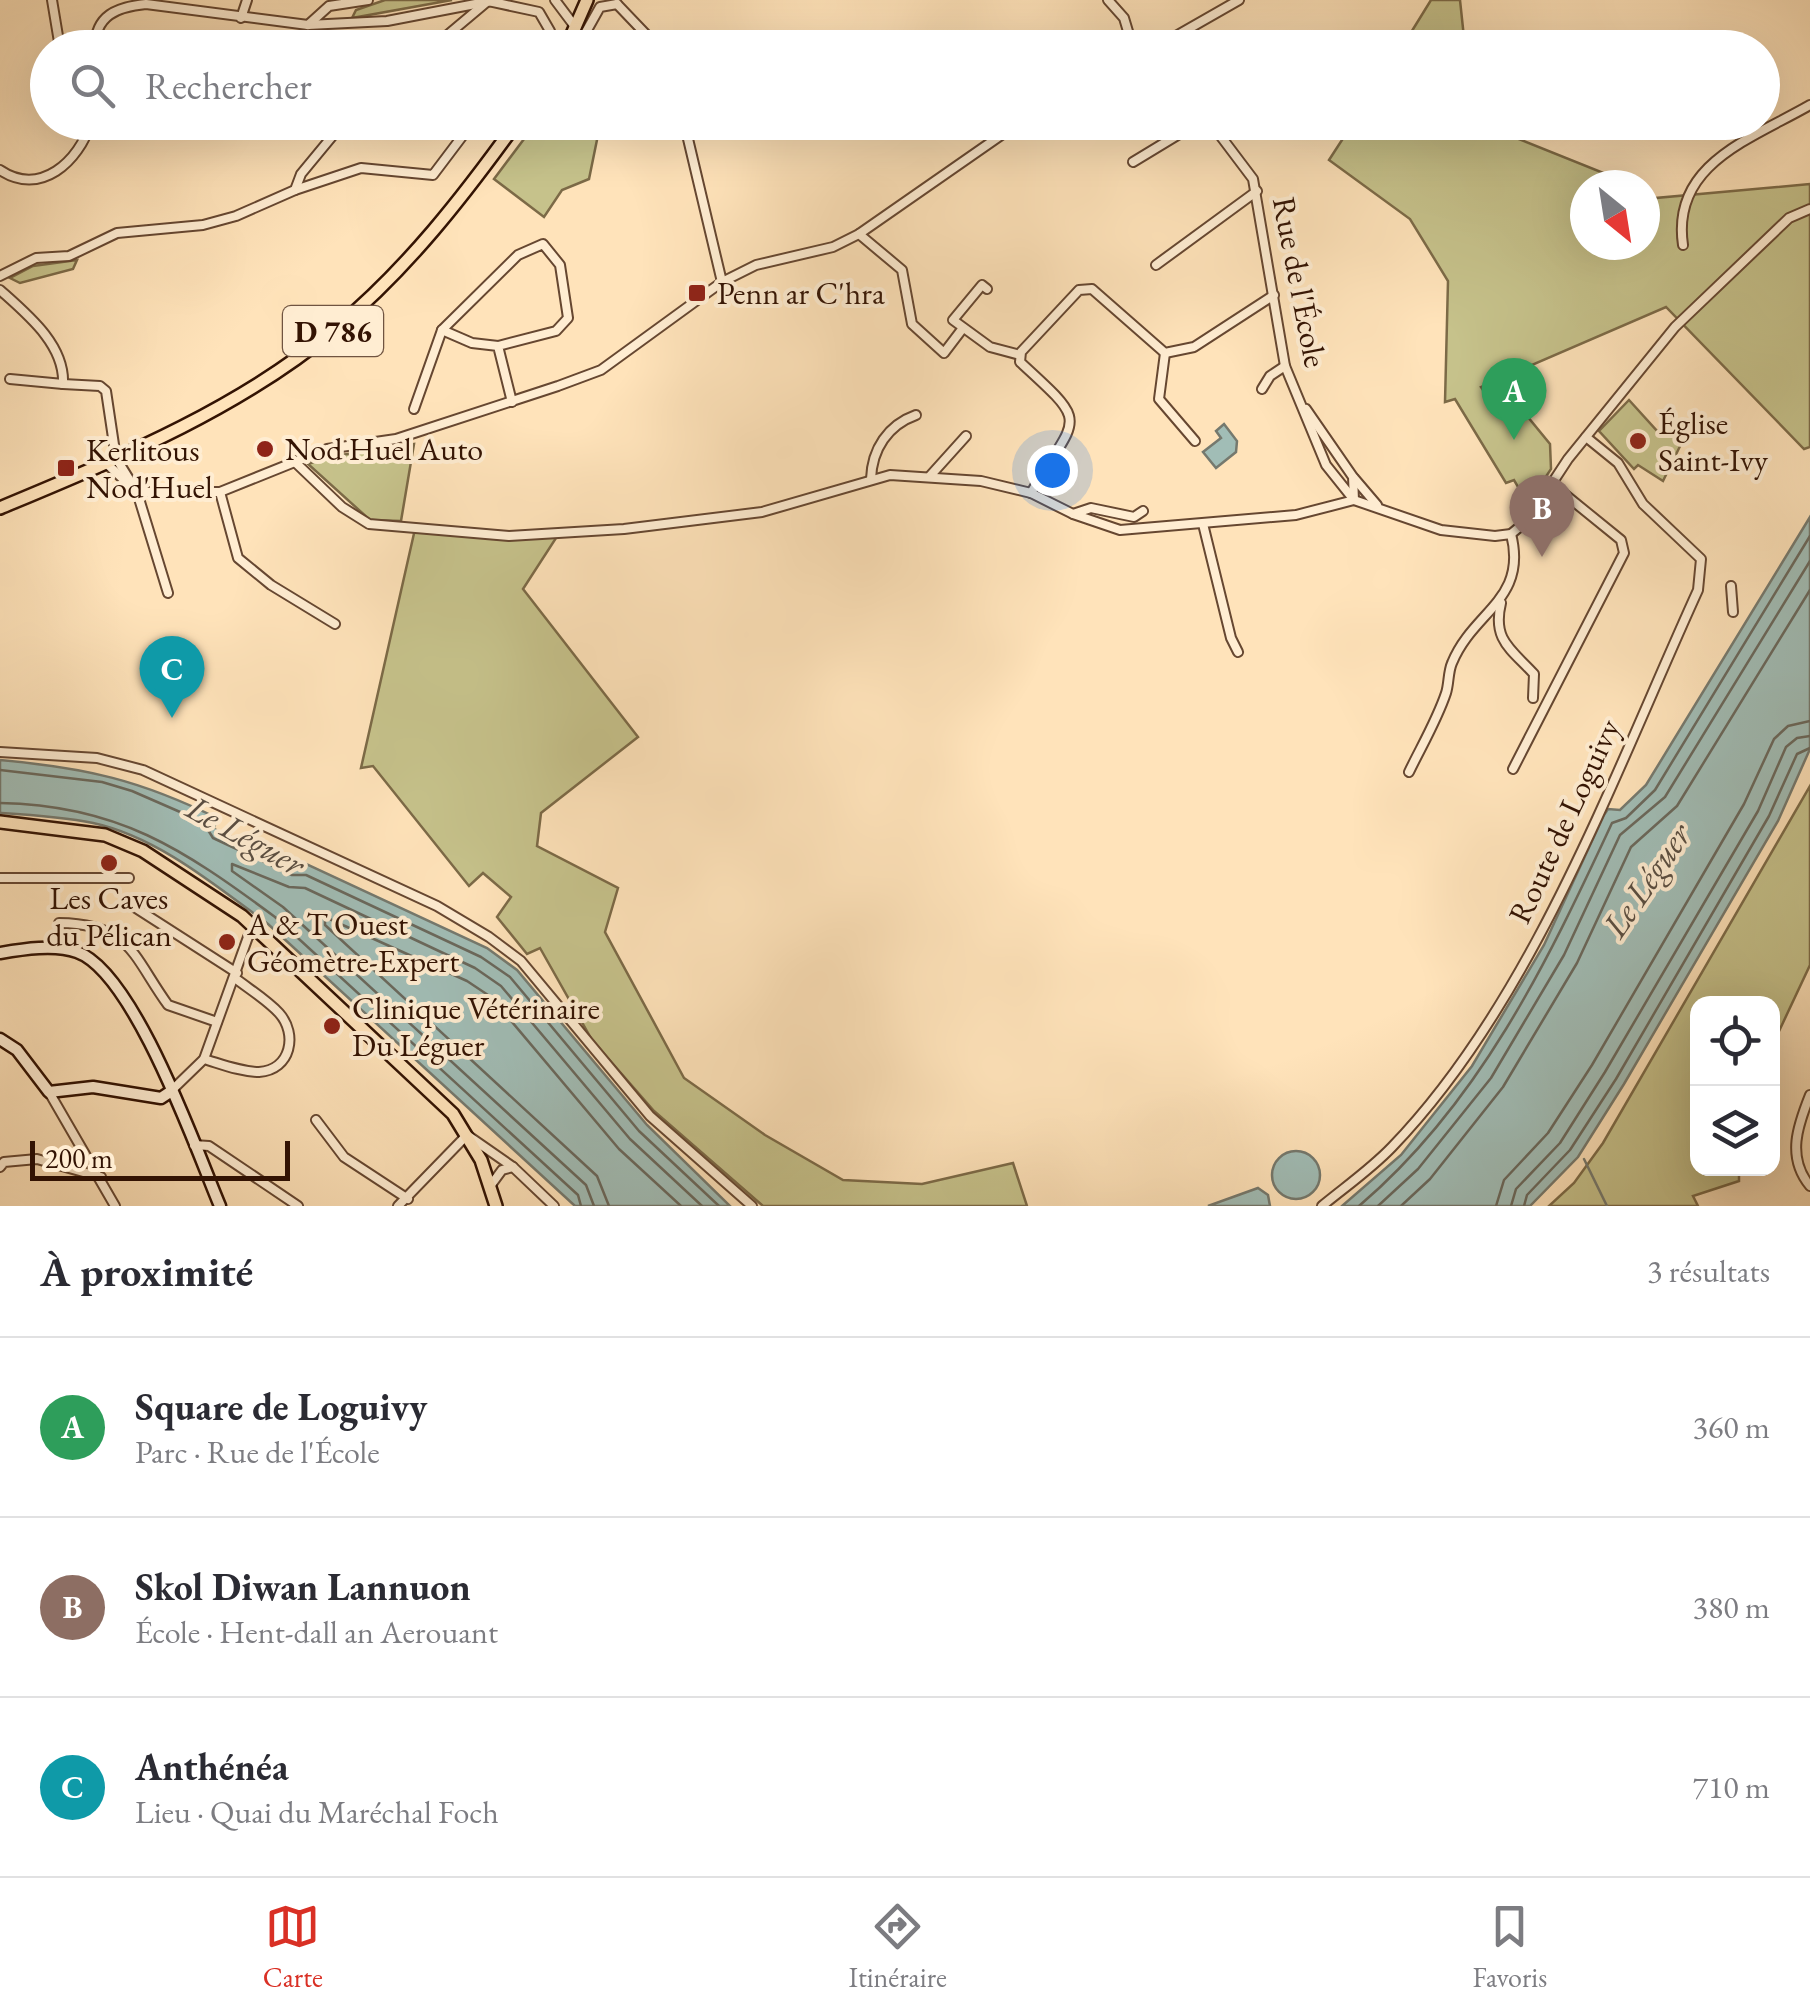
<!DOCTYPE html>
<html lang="fr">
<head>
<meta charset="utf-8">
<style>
	body { margin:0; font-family:"EB Garamond",serif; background:#f2f2f3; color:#2b2b33 }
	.controls { position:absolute; right:30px; bottom:30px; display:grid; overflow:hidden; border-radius:20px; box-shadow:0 10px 40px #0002 }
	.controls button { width:90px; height:90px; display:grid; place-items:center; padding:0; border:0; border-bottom:2px solid #e1e1e2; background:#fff; color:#2b2b33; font:50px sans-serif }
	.compass { position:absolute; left:1570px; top:170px; width:90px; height:90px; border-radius:50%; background:#fff; box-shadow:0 10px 40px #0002; rotate:150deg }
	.scale { position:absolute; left:30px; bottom:25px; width:260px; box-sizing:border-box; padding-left:10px; border:5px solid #331303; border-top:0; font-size:28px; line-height:35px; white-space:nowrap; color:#331303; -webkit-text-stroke:8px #ffedd2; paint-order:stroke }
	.you { position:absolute; left:1052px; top:470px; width:35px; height:35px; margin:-25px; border:8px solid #fff; border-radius:50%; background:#1a73e8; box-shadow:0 0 0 15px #1a73e833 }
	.badge { display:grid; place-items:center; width:65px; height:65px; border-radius:50%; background:#d93025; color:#fff; font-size:32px; font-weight:700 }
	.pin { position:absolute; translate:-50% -82px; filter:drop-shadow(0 2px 5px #0008) }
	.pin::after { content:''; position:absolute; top:52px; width:35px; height:30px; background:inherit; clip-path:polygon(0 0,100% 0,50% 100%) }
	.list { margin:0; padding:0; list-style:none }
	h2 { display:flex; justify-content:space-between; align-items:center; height:130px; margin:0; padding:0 40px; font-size:42px }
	h2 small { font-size:32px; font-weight:400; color:#7c7c81 }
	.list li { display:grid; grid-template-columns:65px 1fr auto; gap:30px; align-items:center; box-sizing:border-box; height:180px; padding:0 40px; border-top:2px solid #e1e1e2 }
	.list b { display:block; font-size:38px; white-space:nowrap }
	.list p { margin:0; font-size:32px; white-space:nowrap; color:#7c7c81 }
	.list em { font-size:32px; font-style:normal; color:#7c7c81 }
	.icon { flex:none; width:55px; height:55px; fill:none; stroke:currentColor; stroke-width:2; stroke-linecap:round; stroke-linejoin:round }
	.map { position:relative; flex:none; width:1810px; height:1206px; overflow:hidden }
	.search { position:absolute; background:#fff; box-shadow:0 10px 40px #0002; left:30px; right:30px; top:30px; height:110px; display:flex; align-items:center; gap:25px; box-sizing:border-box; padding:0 35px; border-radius:55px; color:#7c7c81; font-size:38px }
	.sheet { height:670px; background:#fff }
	nav { display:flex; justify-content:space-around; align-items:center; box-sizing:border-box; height:140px; border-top:2px solid #e1e1e2; background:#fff; font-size:28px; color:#7c7c81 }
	nav a { display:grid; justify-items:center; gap:5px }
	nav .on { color:#d93025 }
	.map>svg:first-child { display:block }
</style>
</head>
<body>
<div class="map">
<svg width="1810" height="1206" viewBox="0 0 1810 1206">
	<rect width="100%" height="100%" fill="#ffe3ba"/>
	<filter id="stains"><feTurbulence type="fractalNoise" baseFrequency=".002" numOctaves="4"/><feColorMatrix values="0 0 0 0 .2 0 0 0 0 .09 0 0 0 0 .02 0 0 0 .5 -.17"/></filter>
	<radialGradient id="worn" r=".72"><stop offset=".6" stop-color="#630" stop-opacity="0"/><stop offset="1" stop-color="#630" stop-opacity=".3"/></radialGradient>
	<g fill="#c6c28b" stroke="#7c6a47" stroke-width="2.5">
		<path d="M385,0H452L352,18L356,10Z"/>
		<path d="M1431,0H1460L1465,47H1402Z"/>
		<path d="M536,123H583L599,130L589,179L562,190L544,217L494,179Z"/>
		<path d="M1353,123H1479L1606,174L1603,185H1585V245H1645V199L1810,184V447L1804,449L1666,307L1481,387L1483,390L1501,384L1550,444L1551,469L1528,504L1514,480L1506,483L1455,399L1445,402L1448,281L1410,219L1329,160Z"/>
		<path d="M77,260L73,269L20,283L10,278L33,266Z"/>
		<path d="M1629,400L1659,433L1670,425L1685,436L1663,481L1638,465L1634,469L1599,431Z"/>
		<path d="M414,444L401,521L370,520L308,464L328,457Z"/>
		<path d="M415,529L558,535L523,589L638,737L541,813L537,846L618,888L605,932L684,1078L765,1135L843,1180L922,1184L1013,1163L1027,1206H763L654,1111L592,1040L540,948L527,954L497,917L511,897L483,873L469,886L373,766L361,768Z"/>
		<path d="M1810,786V965L1773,1044L1772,1004H1698V1168L1739,1169V1181L1693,1196L1698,1206H1549L1574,1183L1603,1143Z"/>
	</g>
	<g fill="#a1bdb6" stroke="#75796e" stroke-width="2.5">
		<path d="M1224,424L1237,441L1236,452L1216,468L1203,452L1221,438L1216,431Z"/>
		<path d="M1810,517V749L1778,821L1624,1084L1578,1157L1530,1206H1342L1401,1155L1472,1066L1544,945L1604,815L1608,809L1620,810L1646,785Z"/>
		<path d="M0,760C87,768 140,780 219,819L216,828L297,866L300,861L487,948L517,970L647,1125L730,1206H575L268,924C216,886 158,837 93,823C63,817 31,815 0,813Z"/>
		<circle cx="1296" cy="1175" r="24"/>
		<path d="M1258,1188L1268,1195L1270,1206H1208Z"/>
	</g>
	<path fill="#ffe3ba" d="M221,814L222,825L295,860L303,857L298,867L215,828Z"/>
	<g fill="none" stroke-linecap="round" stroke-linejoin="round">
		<g stroke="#6a685c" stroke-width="2.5">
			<path d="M0,770L102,782L132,791L203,822L213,838L292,875H306L481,957L510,977L639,1131L719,1206"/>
			<path d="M0,803C118,805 183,849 275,917L578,1195L581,1206"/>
			<path d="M594,1206L586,1185L283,907L232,871V864L289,887L305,888L475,968L501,986L630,1139L702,1206"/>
			<path d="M609,1206L597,1176L325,925V917L467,981L491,997L619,1149L681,1206"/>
			<path d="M1359,1206C1479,1104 1547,963 1612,823L1626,818L1655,790L1810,536"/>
			<path d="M1378,1206L1418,1169L1491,1078L1564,955L1620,835L1665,797L1810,561"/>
			<path d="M1401,1206L1430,1179L1503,1087L1577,963L1631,847L1677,806L1810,590"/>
			<path d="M1496,1206L1504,1180L1548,1133L1592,1065L1744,804L1774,739L1788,726L1810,721"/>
			<path d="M1511,1206L1516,1189L1560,1143L1605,1072L1758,811L1786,747L1797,738L1810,736"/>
			<path d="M1524,1206L1527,1195L1570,1150L1616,1079L1769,816L1797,754L1810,748"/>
		</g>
		<path stroke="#75796e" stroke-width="2.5" d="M1584,1159L1607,1206"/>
		<g stroke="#664731" stroke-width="12">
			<g id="minor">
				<path d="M52,0L60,48"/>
				<path d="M555,0L576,28"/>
				<path d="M1108,0L1124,18L1133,48"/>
				<path d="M617,4L659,48"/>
				<path d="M241,18L247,0"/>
				<path d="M308,25L329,6L368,0"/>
				<path d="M502,47V48"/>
				<path d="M95,48C95,15 117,7 146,4L308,25L387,21L496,0"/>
				<path d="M432,48L488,1L539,12L550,31L543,48"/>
				<path d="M577,48L600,7L617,4"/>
				<path d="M1155,48L1239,0"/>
				<path d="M127,122L174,128L248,122"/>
				<path d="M684,122L722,282"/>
				<path d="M1210,122L1253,179L1285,366L1326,465L1354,500L1441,530L1495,536L1511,534L1528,520L1568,459L1675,327L1789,218L1810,209"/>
				<path d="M1133,162L1199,122"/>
				<path d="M0,170C40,197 79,162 91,122"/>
				<path d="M295,190L361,168L433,175L473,122"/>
				<path d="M859,234L902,270L912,324L944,353L963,328"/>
				<path d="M1683,245C1671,164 1751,139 1810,105"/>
				<path d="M1156,265L1257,191"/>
				<path d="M0,276L36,258L69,256L117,233L203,225L236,216L295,190L301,174L344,122"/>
				<path d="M987,289L982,285L953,320L990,347L1020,355"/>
				<path d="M0,290C28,315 65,345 63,384L10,379"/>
				<path d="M498,346L472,343L442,330L518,255L543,244L560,265L568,318L556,331L498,346L512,402"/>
				<path d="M1165,353L1159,399L1195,441"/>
				<path d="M63,384L100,386L106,391L116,458L137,492L168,593"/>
				<path d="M1262,389L1270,376L1285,366"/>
				<path d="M414,409L442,330"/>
				<path d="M1306,409L1353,477L1354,500"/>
				<path d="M105,462L137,492H220L327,449L396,439L558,386L601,370L722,282L756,265L833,247L859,234L1020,122"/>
				<path d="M296,463L342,507L369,524L509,536L624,529L762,512L890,475L981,481L1031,493L1073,514L1120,530L1296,515L1354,500"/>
				<path d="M930,476L966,436"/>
				<path d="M1354,478L1377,505"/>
				<path d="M871,479C872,449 888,425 916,415"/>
				<path d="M220,492L238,558L271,585L335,624"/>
				<path d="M1031,493C1078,413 1091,427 1020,362L1021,352L1079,290L1092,289L1165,353L1194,347L1274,295"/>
				<path d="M1073,514L1091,508L1134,517L1143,511"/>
				<path d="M1203,524L1231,638L1238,652"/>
				<path d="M1731,586L1733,612"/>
				<path d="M1501,603C1492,640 1511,649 1534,674L1533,698"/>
				<path d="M0,752L97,758L143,770L437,906L489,937L521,961L650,1116L752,1206"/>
				<path d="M1513,769L1624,553L1621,540L1552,484"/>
				<path d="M1409,772C1421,747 1437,720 1446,693C1449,684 1448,672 1452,663C1473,611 1528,600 1511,534"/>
				<path d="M0,878H129"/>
				<path d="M128,903L237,973"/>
				<path d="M59,923C131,924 132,955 168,1005L217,1022"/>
				<path d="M204,1059C221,1064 241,1072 259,1072C291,1070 298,1034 279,1013C267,1000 249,989 235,978"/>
				<path d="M49,1092L115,1206"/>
				<path d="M170,1092L204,1059L248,937L256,928"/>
				<path d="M1810,1095C1798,1125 1786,1157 1810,1186"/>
				<path d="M316,1120L344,1157L408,1199"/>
				<path d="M194,1145L209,1146L298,1206"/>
				<path d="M0,1167L4,1162L37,1159L101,1177"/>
				<path d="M491,1185L502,1170L513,1167"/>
				<path d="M398,1206L467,1135L513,1167L554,1206"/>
				<path d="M1322,1206C1345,1187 1371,1169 1392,1147C1533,1001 1614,774 1698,590L1701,559L1643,504L1618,463L1586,437"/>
			</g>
		</g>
		<g stroke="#331303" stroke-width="15">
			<g id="secondary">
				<path d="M0,953C23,949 55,944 77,952C134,972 196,1149 220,1206"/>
				<path d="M0,1039L17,1050L49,1092L93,1087L161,1098L170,1092"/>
			</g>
		</g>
		<g stroke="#331303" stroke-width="16">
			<g id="primary">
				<path d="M566,48L587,0"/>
				<path d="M0,508C117,459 238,410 336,328C407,269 463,197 517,122"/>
				<path d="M0,822L105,835L143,851L242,916L453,1114L481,1160L496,1206"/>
			</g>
		</g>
		<use href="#minor" stroke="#ffedd2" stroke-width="8"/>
		<use href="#secondary" stroke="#ffedd2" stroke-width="10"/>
		<use href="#primary" stroke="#ffe3ba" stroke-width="11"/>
	</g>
	<g fill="#8f2418" stroke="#ffedd2" stroke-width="4">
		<rect x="687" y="283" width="20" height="20" rx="5"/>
		<circle cx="1638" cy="441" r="10"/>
		<circle cx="265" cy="449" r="10"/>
		<rect x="56" y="458" width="20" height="20" rx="5"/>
		<circle cx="109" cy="863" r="10"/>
		<circle cx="227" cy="942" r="10"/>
		<circle cx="332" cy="1026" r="10"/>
	</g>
	<g text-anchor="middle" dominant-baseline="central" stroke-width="8" stroke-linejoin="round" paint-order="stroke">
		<rect fill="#ffedd2" stroke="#705441" stroke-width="2.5" x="283" y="306" width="100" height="50" rx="8"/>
		<g font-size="30" font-weight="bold" fill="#331303">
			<text x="333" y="331">D 786</text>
		</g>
		<g font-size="32" fill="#331303" stroke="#ffedd2">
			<text transform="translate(1300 282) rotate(79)">Rue de l'École</text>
			<text transform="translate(1564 821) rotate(-65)">Route de Loguivy</text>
		</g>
		<g font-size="32" fill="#331303" stroke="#ffedd2" text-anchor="start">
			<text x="717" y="293">Penn ar C'hra</text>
			<text x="1658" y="423">Église<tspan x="1658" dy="37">Saint-Ivy</tspan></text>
			<text x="285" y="449">Nod Huel Auto</text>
			<text x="86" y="450">Kerlitous<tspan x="86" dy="37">Nod'Huel</tspan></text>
			<text x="109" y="898" text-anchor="middle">Les Caves<tspan x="109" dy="37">du Pélican</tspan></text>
			<text x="247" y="924">A &amp; T Ouest<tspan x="247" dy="37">Géomètre-Expert</tspan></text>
			<text x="352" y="1008">Clinique Vétérinaire<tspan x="352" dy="37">Du Léguer</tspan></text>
		</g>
		<g font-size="35" font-style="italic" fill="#5a4e42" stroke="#ffedd2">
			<text transform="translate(246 835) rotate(29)">Le Léguer</text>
			<text transform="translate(1646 880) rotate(-56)">Le Léguer</text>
		</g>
	</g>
	<rect width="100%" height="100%" filter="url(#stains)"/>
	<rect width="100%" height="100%" fill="url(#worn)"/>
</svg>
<div class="controls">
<button><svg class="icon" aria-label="locate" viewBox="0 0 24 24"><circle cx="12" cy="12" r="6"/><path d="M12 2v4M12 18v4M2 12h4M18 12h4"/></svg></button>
<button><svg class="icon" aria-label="layers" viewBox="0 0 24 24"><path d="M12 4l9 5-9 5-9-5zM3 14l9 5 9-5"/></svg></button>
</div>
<svg class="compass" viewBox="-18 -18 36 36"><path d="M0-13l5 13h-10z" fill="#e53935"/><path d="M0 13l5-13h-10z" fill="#7c7c81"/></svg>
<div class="scale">200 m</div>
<div class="you"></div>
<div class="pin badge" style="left:1514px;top:440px;background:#2e9e5b">A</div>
<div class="pin badge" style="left:1542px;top:557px;background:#8d6e63">B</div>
<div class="pin badge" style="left:172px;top:718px;background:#0f9aa8">C</div>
<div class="search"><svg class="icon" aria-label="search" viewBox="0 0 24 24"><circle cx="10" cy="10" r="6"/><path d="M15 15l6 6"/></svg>Rechercher</div>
</div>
<section class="sheet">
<h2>À proximité<small>3 résultats</small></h2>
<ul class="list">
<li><span class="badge" style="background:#2e9e5b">A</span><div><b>Square de Loguivy</b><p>Parc · Rue de l'École</p></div><em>360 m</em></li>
<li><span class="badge" style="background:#8d6e63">B</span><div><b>Skol Diwan Lannuon</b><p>École · Hent-dall an Aerouant</p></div><em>380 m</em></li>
<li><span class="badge" style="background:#0f9aa8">C</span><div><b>Anthénéa</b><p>Lieu · Quai du Maréchal Foch</p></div><em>710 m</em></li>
</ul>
</section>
<nav>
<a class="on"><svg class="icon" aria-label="map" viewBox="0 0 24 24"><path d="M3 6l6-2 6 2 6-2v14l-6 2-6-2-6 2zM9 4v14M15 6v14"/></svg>Carte</a>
<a><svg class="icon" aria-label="directions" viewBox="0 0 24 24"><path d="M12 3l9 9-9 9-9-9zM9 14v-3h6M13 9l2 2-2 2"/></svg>Itinéraire</a>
<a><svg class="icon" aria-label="saved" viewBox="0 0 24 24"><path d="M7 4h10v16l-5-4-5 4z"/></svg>Favoris</a>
</nav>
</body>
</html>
